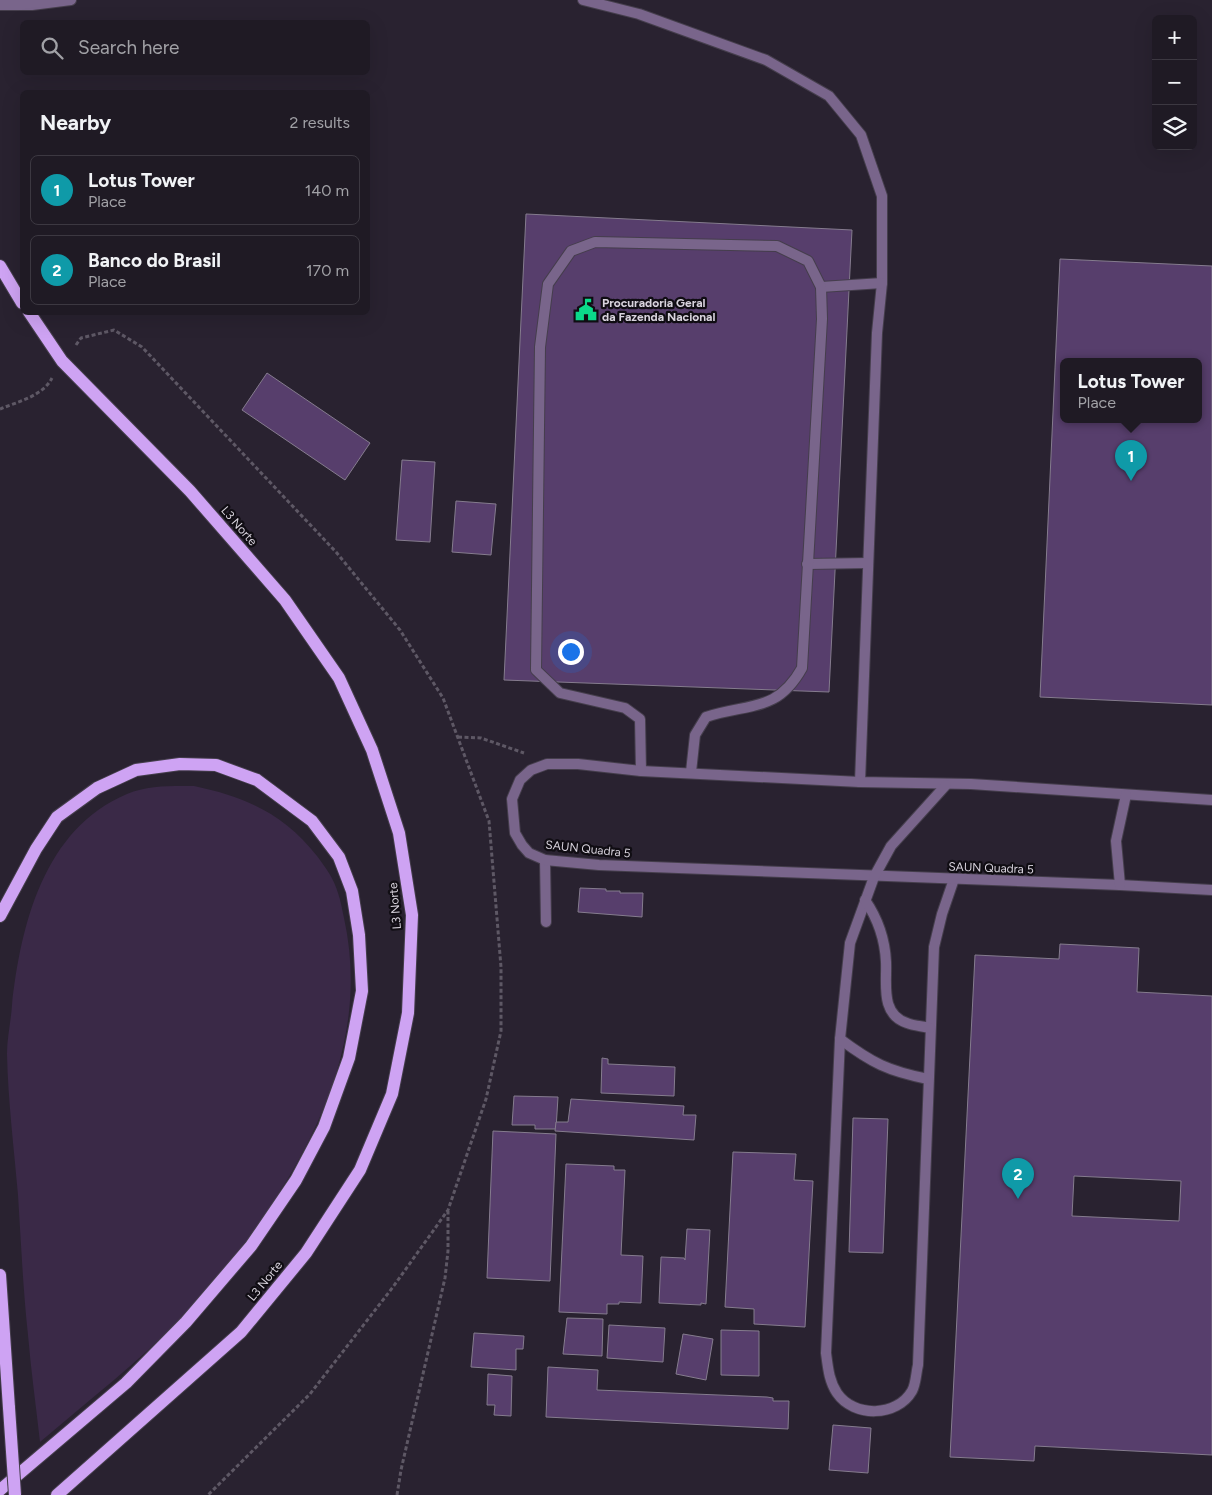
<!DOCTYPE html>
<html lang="en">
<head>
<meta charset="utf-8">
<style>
	body { margin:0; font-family:Figtree,sans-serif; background:#2c2731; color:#f1f3f6 }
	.controls { position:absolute; right:15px; top:15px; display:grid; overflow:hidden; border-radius:8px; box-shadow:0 5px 20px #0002 }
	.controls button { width:45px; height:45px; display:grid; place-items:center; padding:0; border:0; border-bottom:1px solid #3c3841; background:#1f1a24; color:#f1f3f6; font:25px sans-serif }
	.you { position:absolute; left:570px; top:651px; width:18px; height:18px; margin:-12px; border:4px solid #fff; border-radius:50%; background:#1a73e8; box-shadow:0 0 0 8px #1a73e833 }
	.badge { display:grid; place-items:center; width:32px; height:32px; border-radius:50%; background:#b45309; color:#fff; font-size:16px; font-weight:700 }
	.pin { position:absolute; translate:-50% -41px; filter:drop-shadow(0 1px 2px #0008) }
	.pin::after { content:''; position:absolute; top:26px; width:18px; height:15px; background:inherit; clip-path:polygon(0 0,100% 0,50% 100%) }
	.popup { position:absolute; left:1060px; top:358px; width:142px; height:65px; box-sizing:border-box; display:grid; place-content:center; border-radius:8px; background:#1f1a24; filter:drop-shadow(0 1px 4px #0005); font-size:16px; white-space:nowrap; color:#a1a1a6 }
	.popup b { font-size:19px; color:#f1f3f6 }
	.popup::after { content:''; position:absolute; left:50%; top:100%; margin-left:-10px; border:10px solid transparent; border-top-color:#1f1a24 }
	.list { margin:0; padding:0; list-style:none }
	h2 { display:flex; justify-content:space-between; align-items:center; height:65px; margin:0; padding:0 20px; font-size:21px }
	h2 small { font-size:16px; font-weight:400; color:#a1a1a6 }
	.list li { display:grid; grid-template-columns:32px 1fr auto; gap:15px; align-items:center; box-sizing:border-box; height:70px; margin:0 10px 10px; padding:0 10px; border:1px solid #3c3841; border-radius:8px }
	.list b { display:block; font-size:19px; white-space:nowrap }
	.list p { margin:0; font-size:16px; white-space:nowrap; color:#a1a1a6 }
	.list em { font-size:16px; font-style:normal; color:#a1a1a6 }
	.icon { flex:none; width:28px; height:28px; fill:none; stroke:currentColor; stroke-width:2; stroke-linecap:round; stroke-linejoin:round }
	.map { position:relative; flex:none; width:1212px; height:1495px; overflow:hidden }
	.search { position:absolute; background:#1f1a24; box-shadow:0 5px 20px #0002; left:20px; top:20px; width:350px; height:55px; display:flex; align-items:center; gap:12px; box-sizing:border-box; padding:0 18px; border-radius:8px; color:#a1a1a6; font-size:19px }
	.panel { position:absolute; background:#1f1a24; box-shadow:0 5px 20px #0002; left:20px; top:90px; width:350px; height:225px; border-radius:8px }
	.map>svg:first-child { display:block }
</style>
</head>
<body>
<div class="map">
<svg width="1212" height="1495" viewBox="0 0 1212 1495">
	<rect width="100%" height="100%" fill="#292230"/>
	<path fill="#3a2947" d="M194,786C246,797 284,814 317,856C326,868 334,879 338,893C341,901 342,910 344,918C369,1032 321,1134 258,1225C235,1258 211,1291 182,1318C138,1362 88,1401 40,1442C36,1406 31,1371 28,1335C23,1289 21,1242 18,1195C14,1148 8,1101 7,1054C7,1038 11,1021 12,1005C21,924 44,829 127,794C148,785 172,786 194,786Z"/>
	<g fill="#573e6c" stroke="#857c8e" fill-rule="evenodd">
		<path d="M526,214L852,230L829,692L504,680Z"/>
		<path d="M1060,259L1212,266V705L1040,697ZM1064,362H1198V420H1064Z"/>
		<path d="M267,373L370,443L345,480L242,410Z"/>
		<path d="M402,460L435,462L430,542L396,540Z"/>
		<path d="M456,501L496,504L491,555L452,552Z"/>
		<path d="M580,888L606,889V891H620V893H643L642,917L578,912Z"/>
		<path d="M1060,944L1139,948L1137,992L1212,996V1455L1035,1446L1034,1461L950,1457L975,955L1059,959ZM1074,1176L1181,1181L1179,1221L1072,1216Z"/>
		<path d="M602,1058L608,1059V1064L675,1067L674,1096L601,1093Z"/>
		<path d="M514,1096L558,1097L556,1129H535V1125H512Z"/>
		<path d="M571,1099L684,1106L683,1115H696L694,1140L555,1131L556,1122H568Z"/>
		<path d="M853,1118L888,1119L883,1253L849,1252Z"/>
		<path d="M493,1131L556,1134L550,1281L487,1278Z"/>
		<path d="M733,1152L796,1154L794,1180L813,1181L805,1327L754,1324V1309L725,1307Z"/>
		<path d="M566,1164L614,1166V1170H625L621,1255L643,1256L641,1303L619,1302V1304H607V1314L559,1312Z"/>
		<path d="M687,1229L710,1230L706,1304L701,1303V1305L659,1303L661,1257L684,1258L685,1260Z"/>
		<path d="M567,1318L603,1319L602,1356L563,1354Z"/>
		<path d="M609,1325L665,1328L663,1362L607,1358Z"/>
		<path d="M721,1330L759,1331V1376L721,1375Z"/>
		<path d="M474,1333L524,1336L523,1349H516V1370L471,1367Z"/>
		<path d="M683,1334L713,1339L706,1380L676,1374Z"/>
		<path d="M548,1367L598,1370L597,1390L767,1397L773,1398V1401H789L788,1429L546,1417Z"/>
		<path d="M488,1374L512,1376L511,1416L494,1415L495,1405H487Z"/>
		<path d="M833,1425L871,1428L868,1473L829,1470Z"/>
	</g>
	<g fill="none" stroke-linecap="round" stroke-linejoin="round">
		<g stroke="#453e4c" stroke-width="12">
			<g id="service">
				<path d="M545,860L546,922"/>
				<path d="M874,877L850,943L840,1039L826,1353C828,1368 829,1381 837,1393C854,1418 897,1417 912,1391C916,1384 916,1373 918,1365L934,947L942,914L954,879"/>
				<path d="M865,900C878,919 885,939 886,962C887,984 880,1014 907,1023C914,1026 923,1026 930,1028"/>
				<path d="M840,1039C872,1063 888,1071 928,1079"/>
			</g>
		</g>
		<g stroke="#453e4c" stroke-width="12">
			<g id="minor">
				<path d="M583,0L639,14L766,60L829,96L861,135L882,196V283L877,333L860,782"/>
				<path d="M0,5H32L71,0"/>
				<path d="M821,287L882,283"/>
				<path d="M807,564L868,563"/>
				<path d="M641,771L640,719L625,708L560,693L536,670L540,347L548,284L571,251L595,242L777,246L808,261L821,287L822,319L802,668C777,713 748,703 706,717L695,735L691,772"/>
			</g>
		</g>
		<g stroke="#453e4c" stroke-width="12">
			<g id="tertiary">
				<path d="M1212,800L971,784L860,782L641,771L578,764H547L531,770L520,780L512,799L515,833L522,845L529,853L545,860L599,865L1120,885L1212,890"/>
				<path d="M874,877L891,846L946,785"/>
				<path d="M1120,885L1116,841L1126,795"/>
			</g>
		</g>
		<g stroke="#453e4c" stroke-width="14">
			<g id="primary">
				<path d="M0,266L22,303"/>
				<path d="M29,312L62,361L190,491L285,600L339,678L372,750L399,833L412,915L408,1013L392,1094L360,1170L306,1253L241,1332L57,1495"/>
				<path d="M0,916L36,849L57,817L97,788L136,770L180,764L216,765L257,780L312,821L339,857L352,891L359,935L362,991L349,1058L324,1127L296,1180L251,1246L186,1322L126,1383L0,1490"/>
				<path d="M0,1275L9,1408"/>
			</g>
		</g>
		<g stroke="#5e5865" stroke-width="3" stroke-dasharray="4 2.5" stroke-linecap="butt">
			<path d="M76,345L81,338L114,330L142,347L336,552L400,630L443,698L489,821L501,967V1031L486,1099L448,1210L393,1287L310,1394L208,1495"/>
			<path d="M0,409C17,402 43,396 52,378"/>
			<path d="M458,737L481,738L524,753"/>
			<path d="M397,1495L401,1470L445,1278L448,1251V1211"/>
		</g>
		<use href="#service" stroke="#79658b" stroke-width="10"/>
		<use href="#minor" stroke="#79658b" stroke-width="10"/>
		<use href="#tertiary" stroke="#79658b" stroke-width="10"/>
		<use href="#primary" stroke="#cea3f3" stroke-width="12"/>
		<g stroke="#453e4c" stroke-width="14" stroke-linecap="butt">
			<path id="primary-bridge" d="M9,1408L15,1495"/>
		</g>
		<use href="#primary-bridge" stroke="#cea3f3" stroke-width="12"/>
	</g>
	<defs>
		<g id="civic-bare" transform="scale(1.725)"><path d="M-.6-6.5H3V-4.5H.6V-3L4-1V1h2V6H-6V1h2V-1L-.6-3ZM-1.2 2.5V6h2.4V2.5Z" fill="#0bd98a" stroke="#100d13" stroke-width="2.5" paint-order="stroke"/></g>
	</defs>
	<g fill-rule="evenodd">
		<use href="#civic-bare" x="586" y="310"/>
	</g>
	<g text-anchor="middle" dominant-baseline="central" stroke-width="4.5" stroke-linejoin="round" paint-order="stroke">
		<g font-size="12" font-weight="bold" fill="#d8d3dd" stroke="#100d13" text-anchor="start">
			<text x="602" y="303">Procuradoria Geral<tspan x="602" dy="14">da Fazenda Nacional</tspan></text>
		</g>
		<g font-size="12" fill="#d8d3dd" stroke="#100d13">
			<text transform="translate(239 526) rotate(49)">L3 Norte</text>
			<text transform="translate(588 849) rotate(6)">SAUN Quadra 5</text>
			<text transform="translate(991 868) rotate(2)">SAUN Quadra 5</text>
			<text transform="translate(395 906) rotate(-95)">L3 Norte</text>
			<text transform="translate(265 1281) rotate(-51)">L3 Norte</text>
		</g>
	</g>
</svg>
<div class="controls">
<button>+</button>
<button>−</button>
<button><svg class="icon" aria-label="layers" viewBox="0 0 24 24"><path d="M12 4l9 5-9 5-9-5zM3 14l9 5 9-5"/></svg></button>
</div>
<div class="you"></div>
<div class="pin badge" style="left:1131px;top:481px;background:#0f9aa8">1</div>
<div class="popup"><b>Lotus Tower</b>Place</div>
<div class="pin badge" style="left:1018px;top:1199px;background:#0f9aa8">2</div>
<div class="search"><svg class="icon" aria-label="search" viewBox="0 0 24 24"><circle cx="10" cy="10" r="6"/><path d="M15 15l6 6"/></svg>Search here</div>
<section class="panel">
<h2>Nearby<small>2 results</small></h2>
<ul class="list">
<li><span class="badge" style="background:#0f9aa8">1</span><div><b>Lotus Tower</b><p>Place</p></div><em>140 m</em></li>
<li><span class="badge" style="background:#0f9aa8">2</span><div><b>Banco do Brasil</b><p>Place</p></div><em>170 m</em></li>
</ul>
</section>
</div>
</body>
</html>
